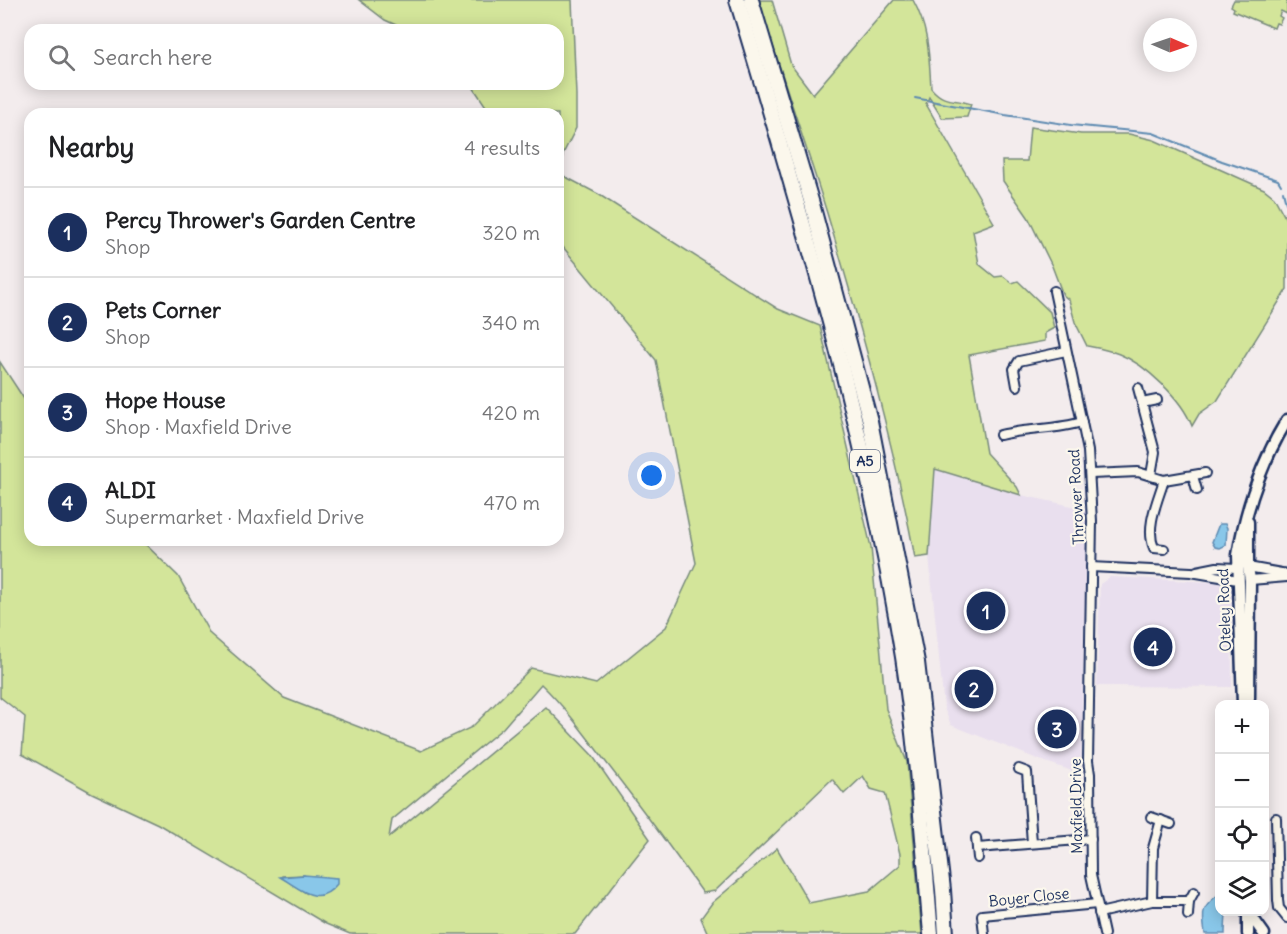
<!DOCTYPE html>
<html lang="en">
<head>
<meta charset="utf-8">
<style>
	body { margin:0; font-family:Delius,sans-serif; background:#f2f2f2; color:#202124 }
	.controls { position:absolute; right:18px; bottom:18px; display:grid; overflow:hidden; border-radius:12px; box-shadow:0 3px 15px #0003 }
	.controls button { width:54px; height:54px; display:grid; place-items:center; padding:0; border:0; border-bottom:2px solid #e0e0e0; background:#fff; color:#202124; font:30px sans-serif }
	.compass { position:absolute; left:1143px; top:18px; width:54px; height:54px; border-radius:50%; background:#fff; box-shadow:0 3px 15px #0003; rotate:92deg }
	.you { position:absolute; left:652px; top:476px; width:21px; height:21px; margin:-15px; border:4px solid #fff; border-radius:50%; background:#1a73e8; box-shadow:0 0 0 9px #1a73e833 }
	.badge { display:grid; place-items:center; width:39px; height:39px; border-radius:50%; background:#1b2f5e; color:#fff; font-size:20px; font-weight:700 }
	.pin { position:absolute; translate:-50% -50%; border:3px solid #fff; box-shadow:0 2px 6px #0006 }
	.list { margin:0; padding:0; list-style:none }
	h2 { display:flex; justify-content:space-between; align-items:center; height:78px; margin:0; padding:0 24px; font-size:26px }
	h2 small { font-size:20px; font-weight:400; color:#757577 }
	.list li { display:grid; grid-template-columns:39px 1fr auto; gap:18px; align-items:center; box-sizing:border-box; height:90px; padding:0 24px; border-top:2px solid #e0e0e0 }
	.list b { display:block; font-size:22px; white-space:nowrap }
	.list p { margin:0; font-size:20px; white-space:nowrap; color:#757577 }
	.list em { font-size:20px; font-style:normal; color:#757577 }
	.icon { flex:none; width:33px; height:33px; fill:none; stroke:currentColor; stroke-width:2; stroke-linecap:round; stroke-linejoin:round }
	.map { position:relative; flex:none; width:1287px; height:934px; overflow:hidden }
	.search { position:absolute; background:#fff; box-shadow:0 3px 15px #0003; left:24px; top:24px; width:540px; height:66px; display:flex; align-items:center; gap:15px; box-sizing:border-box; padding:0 21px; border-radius:18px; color:#757577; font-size:22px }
	.panel { position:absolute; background:#fff; box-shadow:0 3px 15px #0003; left:24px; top:108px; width:540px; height:438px; border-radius:18px }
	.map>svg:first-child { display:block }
</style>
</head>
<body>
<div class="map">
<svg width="1287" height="934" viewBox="0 0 1287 934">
	<rect width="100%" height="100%" fill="#f3eced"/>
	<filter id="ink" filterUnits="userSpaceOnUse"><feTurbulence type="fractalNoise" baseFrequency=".0167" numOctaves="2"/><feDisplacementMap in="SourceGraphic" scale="12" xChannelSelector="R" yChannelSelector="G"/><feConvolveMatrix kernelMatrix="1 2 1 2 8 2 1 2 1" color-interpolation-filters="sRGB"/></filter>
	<g filter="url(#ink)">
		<g fill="#e9dfee">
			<path d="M935,469L1021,495L1086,509L1081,774L1040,760L951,725L944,708L929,556Z"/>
			<path d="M1110,577L1213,582L1231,586L1232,687L1097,686L1100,584Z"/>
		</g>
		<g fill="#d3e59a" stroke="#778a7c" stroke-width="1.5" fill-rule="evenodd">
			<path d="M359,0H572L576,95V128L563,154L560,174L598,194L778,309L820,326L871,547L886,709L907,762L922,934H708L701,918L712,903L777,848L809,903L869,891L900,865V854L885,793L871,789L863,776L844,794L832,779L715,891L703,893C673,851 643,810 612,770C589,740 568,710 541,684L503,728L392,820L389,837L546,707L592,755L650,839L575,934H350L326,924L158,824L92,793L22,754L25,717L0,697V362L30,408V540H141L178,576L210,634L284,698L421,751L472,727L531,668L596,684L666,627L696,563L656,360L558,241V114H491L471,84H558V30H407L385,20ZM304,875L306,893L281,877L282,876Z"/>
			<path d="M759,0H772L791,65L813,94L894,0H913C929,29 929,55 931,88C946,105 953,97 971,104L967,117L942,118L929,97L926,104L994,223L973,231L979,264L995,277L1003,276L1012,283L1018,281L1050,312L1054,328L1045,333V341L969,355L986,453L1017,487L1021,495L935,469L929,556L915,558C893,441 861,327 827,213C805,142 780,72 759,0Z"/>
			<path d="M1234,0H1287V14L1281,11L1279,16L1282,18L1279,24L1276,23L1274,28L1233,11L1234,8L1231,6Z"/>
			<path d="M1030,127L1081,134H1129L1154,140L1264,189L1274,197L1287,221V289L1217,401L1199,414L1192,426C1182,399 1145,364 1119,354C1109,350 1097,348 1087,346L1075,322L1069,300L1063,295L1052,266L1028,217L1003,181L1002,161H1027Z"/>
		</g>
		<g fill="#89c7e9" stroke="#5d8ab1" stroke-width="1.5">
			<path d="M1219,524H1225L1227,528L1226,545L1220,548L1215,547L1212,542Z"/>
			<path d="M304,875L337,878V884C318,908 301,889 280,877Z"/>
			<path d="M1219,894L1220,912H1226L1225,931V934H1205C1202,912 1201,908 1219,894Z"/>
		</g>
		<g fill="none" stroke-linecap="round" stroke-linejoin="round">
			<g stroke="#5d8ab1" stroke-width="2">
				<path d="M915,98L1005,115L1071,125L1153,133L1222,161L1278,180L1281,185"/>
				<path d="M1283,191L1286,203"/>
			</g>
			<g stroke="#1b2f5e" stroke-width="12">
				<g id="street">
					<path d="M1054,291L1088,451L1092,521L1088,761L1090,774L1091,875L1104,934"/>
					<path d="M1017,386L1014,369L1019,361L1066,351"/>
					<path d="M1138,388L1155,452L1151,475"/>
					<path d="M1142,403L1157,400"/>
					<path d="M1000,435C1028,428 1056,430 1082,422"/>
					<path d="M1091,474L1138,472L1164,480L1205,473"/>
					<path d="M1193,476L1197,490"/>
					<path d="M1164,549L1154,548C1145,527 1158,500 1164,480"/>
					<path d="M1091,567L1191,572L1238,580"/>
					<path d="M1248,567L1287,574"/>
					<path d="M1197,571L1217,567L1237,568"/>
					<path d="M1250,580L1287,577"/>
					<path d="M1019,769L1027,772L1032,843"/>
					<path d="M1151,817L1171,824"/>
					<path d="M1276,818L1278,900L1279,908L1287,918"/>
					<path d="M976,838L978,858"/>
					<path d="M977,848L1091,839"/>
					<path d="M1152,901L1153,848L1161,820"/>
					<path d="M1099,913L1152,901H1189"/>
					<path d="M1188,915L1189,901L1194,892"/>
					<path d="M984,934L982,915L1097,904"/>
				</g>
			</g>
			<g stroke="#1b2f5e" stroke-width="15">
				<g id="secondary">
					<path d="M1248,522V567L1250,580L1249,698"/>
					<path d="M1243,704L1238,555C1246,508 1262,461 1287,420"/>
					<path d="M1248,912V934"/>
					<path d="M1253,912L1254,920L1264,934"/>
				</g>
			</g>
			<g stroke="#1b2f5e" stroke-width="18">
				<g id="highway">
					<path d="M737,0C802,216 867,433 903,657C917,748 923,842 931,934"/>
					<path d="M751,0L812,204L870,421L917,662L943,890L946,934"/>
				</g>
			</g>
			<use href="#street" stroke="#fbf7ec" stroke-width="8"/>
			<use href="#secondary" stroke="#fbf7ec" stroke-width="10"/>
			<use href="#highway" stroke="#fbf7ec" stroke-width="14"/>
		</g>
	</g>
	<g text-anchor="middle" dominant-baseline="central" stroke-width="4.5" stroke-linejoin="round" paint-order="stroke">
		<rect fill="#fbf7ec" stroke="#5e6b89" stroke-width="1.5" x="850" y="450" width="30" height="22" rx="4.5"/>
		<g font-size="14" font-weight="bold" fill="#1b2f5e">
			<text x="865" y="461">A5</text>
		</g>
		<g font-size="15" fill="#1b2f5e" stroke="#fbf7ec">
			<text transform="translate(1076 497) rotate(-93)">Thrower Road</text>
			<text transform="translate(1224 610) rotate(-92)">Oteley Road</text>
			<text transform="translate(1076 806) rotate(-91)">Maxfield Drive</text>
			<text transform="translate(1029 897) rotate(-6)">Boyer Close</text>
		</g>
	</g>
</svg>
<div class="controls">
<button>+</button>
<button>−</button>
<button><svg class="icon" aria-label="locate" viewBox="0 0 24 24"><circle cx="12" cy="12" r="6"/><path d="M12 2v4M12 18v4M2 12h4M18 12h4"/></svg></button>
<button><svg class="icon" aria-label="layers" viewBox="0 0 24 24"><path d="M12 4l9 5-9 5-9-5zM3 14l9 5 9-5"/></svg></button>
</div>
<svg class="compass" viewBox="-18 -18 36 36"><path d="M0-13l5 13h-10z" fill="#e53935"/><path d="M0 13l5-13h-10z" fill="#757577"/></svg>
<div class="you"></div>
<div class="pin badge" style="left:986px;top:611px">1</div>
<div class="pin badge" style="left:974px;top:689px">2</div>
<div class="pin badge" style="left:1057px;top:729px">3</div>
<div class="pin badge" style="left:1153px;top:647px">4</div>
<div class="search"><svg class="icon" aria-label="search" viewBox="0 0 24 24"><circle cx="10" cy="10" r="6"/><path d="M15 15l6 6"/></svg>Search here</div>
<section class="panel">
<h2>Nearby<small>4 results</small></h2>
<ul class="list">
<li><span class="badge">1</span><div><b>Percy Thrower's Garden Centre</b><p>Shop</p></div><em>320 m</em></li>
<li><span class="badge">2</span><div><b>Pets Corner</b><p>Shop</p></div><em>340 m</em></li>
<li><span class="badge">3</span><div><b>Hope House</b><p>Shop · Maxfield Drive</p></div><em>420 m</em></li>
<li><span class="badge">4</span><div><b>ALDI</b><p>Supermarket · Maxfield Drive</p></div><em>470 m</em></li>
</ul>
</section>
</div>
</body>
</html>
